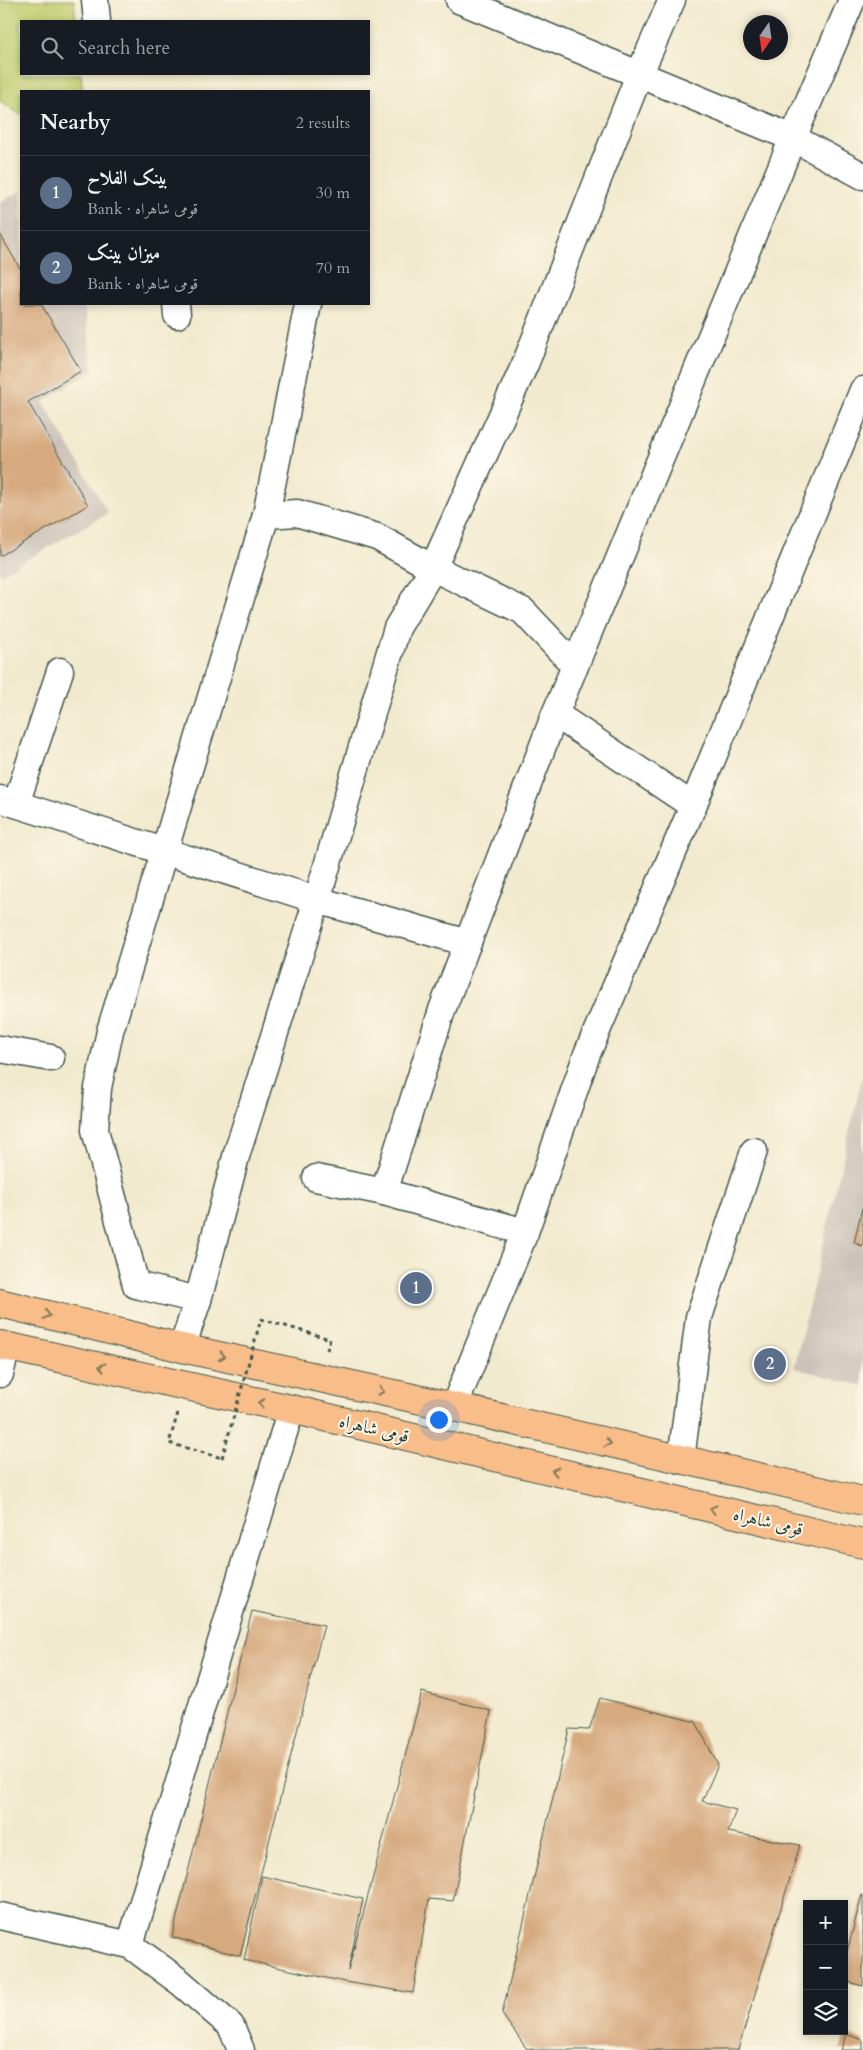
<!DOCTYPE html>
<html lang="en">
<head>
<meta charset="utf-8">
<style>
	body { margin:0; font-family:Cardo,Amiri,serif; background:#242831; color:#f1f3f6 }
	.controls { position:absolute; right:15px; bottom:15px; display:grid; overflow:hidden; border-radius:0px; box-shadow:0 2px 8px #0003 }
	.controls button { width:45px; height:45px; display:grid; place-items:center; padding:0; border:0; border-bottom:1px solid #363941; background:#171b24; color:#f1f3f6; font:25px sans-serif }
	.compass { position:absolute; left:743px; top:15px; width:45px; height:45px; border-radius:50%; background:#171b24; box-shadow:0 2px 8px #0003; rotate:193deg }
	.you { position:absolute; left:438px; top:1419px; width:18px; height:18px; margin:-12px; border:4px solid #fff; border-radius:50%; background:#1a73e8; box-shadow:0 0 0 8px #1a73e833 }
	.badge { display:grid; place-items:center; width:32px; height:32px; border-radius:50%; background:#d93025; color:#fff; font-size:16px; font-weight:700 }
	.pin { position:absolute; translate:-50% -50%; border:2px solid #fff; box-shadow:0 1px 5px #0006 }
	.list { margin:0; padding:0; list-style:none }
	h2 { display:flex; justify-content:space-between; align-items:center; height:65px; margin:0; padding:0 20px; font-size:21px }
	h2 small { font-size:16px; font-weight:400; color:#9ea1a6 }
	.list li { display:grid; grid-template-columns:32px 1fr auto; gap:15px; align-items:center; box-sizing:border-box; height:75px; padding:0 20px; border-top:1px solid #363941 }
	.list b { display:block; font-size:19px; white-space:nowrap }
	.list p { margin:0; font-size:16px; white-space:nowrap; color:#9ea1a6 }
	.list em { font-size:16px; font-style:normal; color:#9ea1a6 }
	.icon { flex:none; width:28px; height:28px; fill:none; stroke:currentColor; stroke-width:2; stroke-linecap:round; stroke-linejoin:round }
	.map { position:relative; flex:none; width:863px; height:2050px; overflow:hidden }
	.search { position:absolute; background:#171b24; box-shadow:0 2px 8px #0003; left:20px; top:20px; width:350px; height:55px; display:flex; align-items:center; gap:12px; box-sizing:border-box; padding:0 18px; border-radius:0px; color:#9ea1a6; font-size:19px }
	.panel { position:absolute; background:#171b24; box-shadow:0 2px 8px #0003; left:20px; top:90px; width:350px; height:215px; border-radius:0px }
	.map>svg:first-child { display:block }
</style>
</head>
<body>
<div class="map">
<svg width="863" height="2050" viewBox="0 0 863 2050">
	<rect width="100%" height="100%" fill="#fcf5e5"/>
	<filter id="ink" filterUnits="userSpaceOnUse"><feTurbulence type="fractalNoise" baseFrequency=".02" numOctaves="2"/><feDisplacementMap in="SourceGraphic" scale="10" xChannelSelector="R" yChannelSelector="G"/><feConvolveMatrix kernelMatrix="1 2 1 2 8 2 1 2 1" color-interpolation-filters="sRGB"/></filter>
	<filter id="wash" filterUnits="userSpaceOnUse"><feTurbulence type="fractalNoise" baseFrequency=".0096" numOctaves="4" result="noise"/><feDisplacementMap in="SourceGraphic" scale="20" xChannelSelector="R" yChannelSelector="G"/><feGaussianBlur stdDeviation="1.12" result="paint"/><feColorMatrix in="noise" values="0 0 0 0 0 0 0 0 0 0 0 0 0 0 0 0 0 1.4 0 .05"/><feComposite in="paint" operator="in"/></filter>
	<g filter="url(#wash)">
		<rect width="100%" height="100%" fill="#f2eace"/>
		<g fill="#ccc2b9">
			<path d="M21,191V304H84L93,370L43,402L108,513L0,575V202Z"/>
			<path d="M863,1073V1386L794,1368Z"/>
		</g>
		<path fill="#bfcd6f" stroke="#6f8552" d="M0,0H74L76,21H21V74H81L83,91H21V115L0,101Z"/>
		<g id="blocks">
			<g fill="#d6a97e">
				<path d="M0,234L21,270V304H41L81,371L28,402L88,505L0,556Z"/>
				<path d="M862,1208H863V1246L854,1243Z"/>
				<path d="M252,1611L324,1625L240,1956L172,1937Z"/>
				<path d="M422,1692L491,1711L453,1901L429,1899L413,1993L345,1982L244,1960L262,1876L363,1899L348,1971Z"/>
				<path d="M600,1698L696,1722L718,1765L702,1801L736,1810L728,1832L800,1845L738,2050H535L526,2048L502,2014L569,1729L589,1730Z"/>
				<path d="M862,1895H863V1986L844,1981V1963Z"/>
				<path d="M846,2034L863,2040V2050H841Z"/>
			</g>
		</g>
	</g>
	<g filter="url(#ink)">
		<use href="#blocks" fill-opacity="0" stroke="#3f574b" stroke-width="1"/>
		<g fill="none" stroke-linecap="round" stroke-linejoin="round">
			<g stroke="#3f574b" stroke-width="29">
				<g id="street">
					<path d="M95,0L97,21"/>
					<path d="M459,0L793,138L863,176"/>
					<path d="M176,304L177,315"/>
					<path d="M266,515L308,304"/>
					<path d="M555,714L693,806"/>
					<path d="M0,799L317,900L468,943"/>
					<path d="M16,804L60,671"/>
					<path d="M0,1049L51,1058"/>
					<path d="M316,1178L384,1192L442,1010L555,714L793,138L852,0"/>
					<path d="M384,1192L525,1232L454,1407"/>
					<path d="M525,1232L587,1054L693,806L863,390"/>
					<path d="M198,1300L136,1285L95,1130L98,1088L110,1031L266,515L297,513L377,537L433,568L523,611L575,666"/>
					<path d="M182,1348L198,1300L237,1153L317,900L397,628L433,568L526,362L639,75L672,0"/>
					<path d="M0,1374L7,1346"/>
					<path d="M681,1460L699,1317L754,1151"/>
					<path d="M0,1916L130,1945L180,1982L231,2026L241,2050"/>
					<path d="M130,1945L291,1409"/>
				</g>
			</g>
			<g stroke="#3f574b" stroke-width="30">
				<g id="highway">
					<path d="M0,1303L182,1348L454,1407L863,1501"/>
					<path d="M0,1345L291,1409L863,1544"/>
				</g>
			</g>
			<g stroke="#3f574b" stroke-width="3" stroke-dasharray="4 4" stroke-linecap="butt">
				<path d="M261,1319L330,1339L327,1350"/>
				<path d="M178,1413L169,1443L222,1458"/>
			</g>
			<use href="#street" stroke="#fff" stroke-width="26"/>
			<use href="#highway" stroke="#f8bd89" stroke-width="28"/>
			<path stroke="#3f574b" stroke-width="3" stroke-dasharray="4 4" stroke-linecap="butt" d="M222,1458L261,1319"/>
		</g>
		<defs><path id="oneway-chevron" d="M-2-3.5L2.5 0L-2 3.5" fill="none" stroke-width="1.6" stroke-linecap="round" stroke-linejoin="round" transform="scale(1.25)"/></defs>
		<g stroke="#81775a">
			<use href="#oneway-chevron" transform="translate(47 1315) rotate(14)"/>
			<use href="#oneway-chevron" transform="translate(222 1356) rotate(12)"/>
			<use href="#oneway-chevron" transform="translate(102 1367) rotate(-167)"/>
			<use href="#oneway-chevron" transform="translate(381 1391) rotate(12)"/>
			<use href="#oneway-chevron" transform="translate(261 1403) rotate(-168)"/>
			<use href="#oneway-chevron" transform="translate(608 1443) rotate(13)"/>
			<use href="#oneway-chevron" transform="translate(555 1471) rotate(-167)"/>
			<use href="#oneway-chevron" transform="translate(713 1509) rotate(-167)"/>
		</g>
	</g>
	<g text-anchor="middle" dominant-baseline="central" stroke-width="4" stroke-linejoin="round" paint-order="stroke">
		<g font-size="18" fill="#1f3d34" stroke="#fcf5e5">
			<text transform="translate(374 1429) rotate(13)">قومی شاہراہ</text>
			<text transform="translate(768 1522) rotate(13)">قومی شاہراہ</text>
		</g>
	</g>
</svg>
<div class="controls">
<button>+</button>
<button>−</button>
<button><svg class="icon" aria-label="layers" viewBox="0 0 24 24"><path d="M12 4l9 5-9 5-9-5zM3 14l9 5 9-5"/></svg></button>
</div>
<svg class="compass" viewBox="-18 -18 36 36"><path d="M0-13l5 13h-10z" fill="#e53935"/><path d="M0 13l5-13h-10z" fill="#9ea1a6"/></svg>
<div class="you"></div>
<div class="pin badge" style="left:416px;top:1288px;background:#5c6f8a">1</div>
<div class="pin badge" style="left:770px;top:1364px;background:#5c6f8a">2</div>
<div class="search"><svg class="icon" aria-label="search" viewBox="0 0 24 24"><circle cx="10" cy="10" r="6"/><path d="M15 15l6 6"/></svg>Search here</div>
<section class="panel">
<h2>Nearby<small>2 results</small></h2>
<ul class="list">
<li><span class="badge" style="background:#5c6f8a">1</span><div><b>بینک الفلاح</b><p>Bank · قومی شاہراہ</p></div><em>30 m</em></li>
<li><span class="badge" style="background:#5c6f8a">2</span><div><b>میزان بینک</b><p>Bank · قومی شاہراہ</p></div><em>70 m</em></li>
</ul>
</section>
</div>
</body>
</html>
